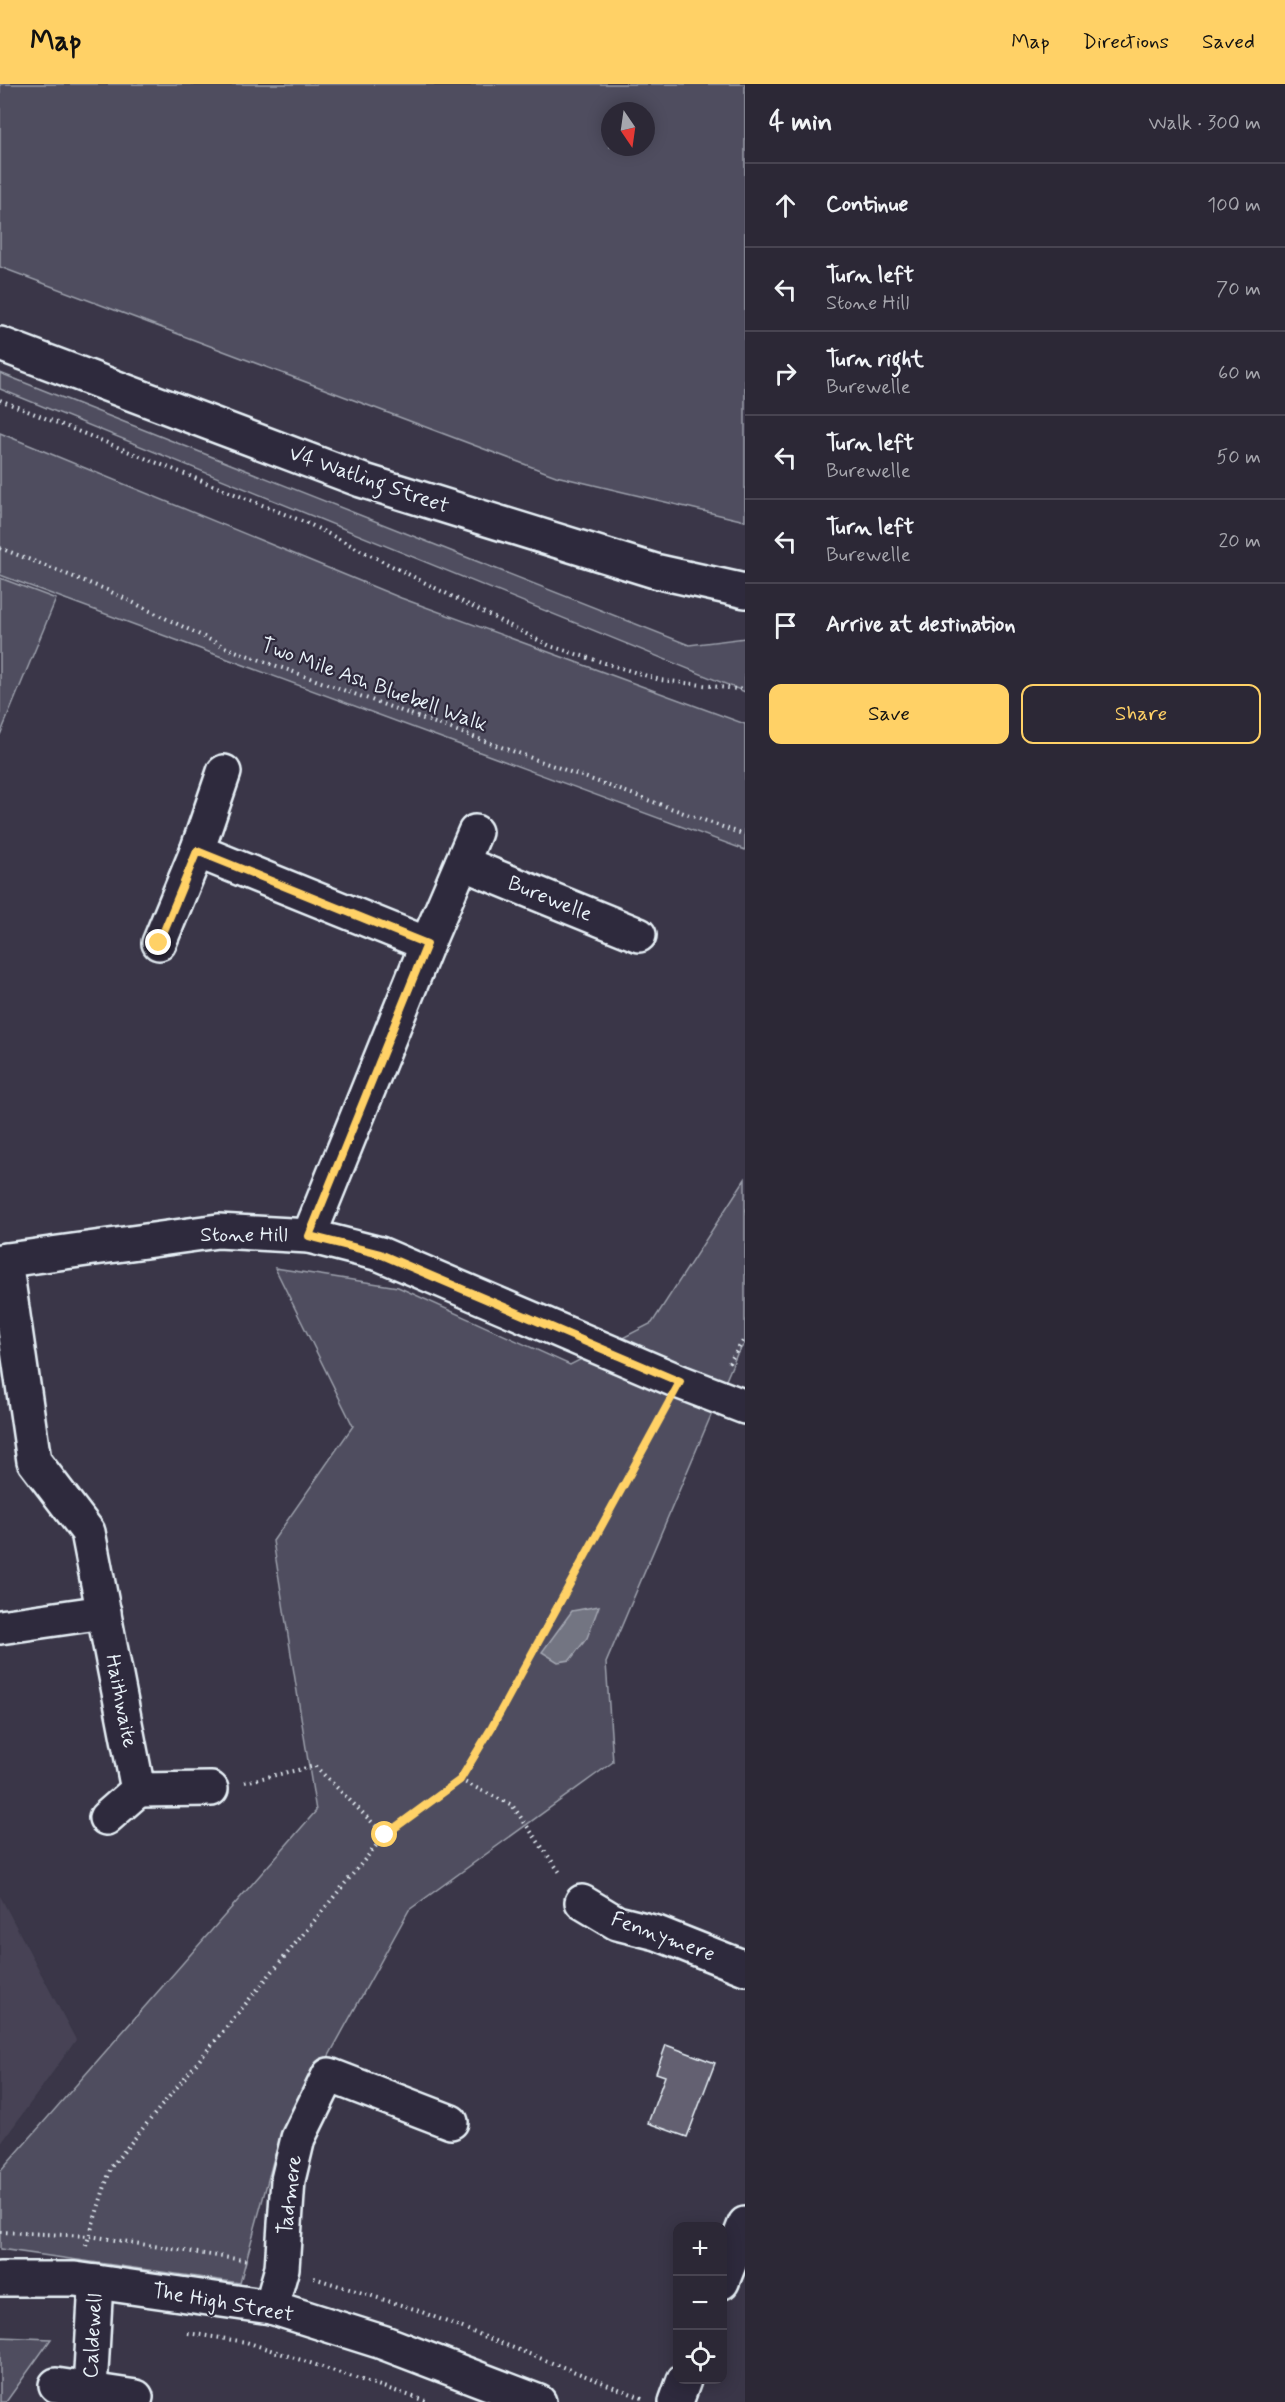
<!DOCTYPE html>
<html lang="en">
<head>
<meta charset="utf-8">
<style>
	body { margin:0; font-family:Mynerve,sans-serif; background:#34303e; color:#f1f3f6 }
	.controls { position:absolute; right:18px; bottom:18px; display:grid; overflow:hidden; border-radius:12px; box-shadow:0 3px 15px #0003 }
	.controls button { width:54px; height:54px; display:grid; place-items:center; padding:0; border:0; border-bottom:2px solid #484451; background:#2c2836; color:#f1f3f6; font:30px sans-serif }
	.compass { position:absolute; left:601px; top:18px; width:54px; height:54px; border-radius:50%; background:#2c2836; box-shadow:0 3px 15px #0003; rotate:167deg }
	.stop { position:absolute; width:18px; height:18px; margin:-14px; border:4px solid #ffd166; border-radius:50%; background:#fff }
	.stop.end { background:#ffd166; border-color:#fff; box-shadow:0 2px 6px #0008 }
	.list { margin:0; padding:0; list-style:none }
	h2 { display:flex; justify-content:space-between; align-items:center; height:78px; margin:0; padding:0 24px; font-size:26px }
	h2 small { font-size:20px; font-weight:400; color:#a6a6ad }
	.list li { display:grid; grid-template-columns:39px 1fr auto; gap:18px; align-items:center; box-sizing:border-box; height:84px; padding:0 24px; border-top:2px solid #484451 }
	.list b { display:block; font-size:22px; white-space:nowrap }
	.list p { margin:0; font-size:20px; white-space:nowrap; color:#a6a6ad }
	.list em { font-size:20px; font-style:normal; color:#a6a6ad }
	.actions { display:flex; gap:12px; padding:18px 24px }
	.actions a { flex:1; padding:14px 0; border:2px solid #ffd166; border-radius:12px; text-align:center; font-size:21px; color:#ffd166 }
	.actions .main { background:#ffd166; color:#111 }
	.icon { flex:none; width:33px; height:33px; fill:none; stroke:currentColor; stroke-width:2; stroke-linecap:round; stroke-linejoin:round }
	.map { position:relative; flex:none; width:745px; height:2318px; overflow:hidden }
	header { display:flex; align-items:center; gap:36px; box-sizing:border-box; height:84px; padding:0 30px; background:#ffd166; color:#111 }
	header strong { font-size:28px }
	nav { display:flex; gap:33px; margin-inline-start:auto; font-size:21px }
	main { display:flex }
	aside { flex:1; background:#2c2836 }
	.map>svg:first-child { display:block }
</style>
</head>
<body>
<header>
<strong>Map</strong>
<nav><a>Map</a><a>Directions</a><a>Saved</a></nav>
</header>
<main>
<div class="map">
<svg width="745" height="2318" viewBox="0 0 745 2318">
	<rect width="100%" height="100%" fill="#3a3648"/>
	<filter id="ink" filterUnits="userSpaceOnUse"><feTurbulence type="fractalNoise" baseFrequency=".0167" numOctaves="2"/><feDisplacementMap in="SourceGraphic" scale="12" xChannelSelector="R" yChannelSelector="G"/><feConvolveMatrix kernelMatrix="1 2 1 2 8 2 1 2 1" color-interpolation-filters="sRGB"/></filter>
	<g filter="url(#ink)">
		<path fill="#464354" d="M0,1812L76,1956L0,2061Z"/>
		<g fill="#504e5f" stroke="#9ca0ac" stroke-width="1.5" fill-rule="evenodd">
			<path d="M0,0H745V437L556,392L0,183ZM610,27H646V63H610Z"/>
			<path d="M0,289L689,561L745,554V608L0,305Z"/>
			<path d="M0,349L401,514L745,640V766L0,491Z"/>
			<path d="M0,494L56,515L0,651Z"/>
			<path d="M745,1095V1259L737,1270L606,1579L613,1678L409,1826L275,2070L240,2199L0,2165V2088L316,1727L273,1457L353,1342L275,1184L398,1203L570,1281L652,1239Z"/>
			<path d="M0,2253L51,2255L6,2318H0Z"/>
		</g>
		<path fill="#737482" stroke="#a2a6b1" stroke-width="1.5" d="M599,1522L587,1554L570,1576L558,1578L542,1568L572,1527Z"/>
		<path fill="#636171" stroke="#e8f1f8" stroke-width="1.5" d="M666,1961L715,1979L687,2053L648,2039L665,1992L656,1989Z"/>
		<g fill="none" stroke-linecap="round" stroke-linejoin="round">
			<g stroke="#e8f1f8" stroke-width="38">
				<g id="minor">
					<path d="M0,260L361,396L655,487L745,507"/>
					<path d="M224,688L197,767L427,860"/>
					<path d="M462,779L639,851"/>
					<path d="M159,859L197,767"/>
					<path d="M309,1152L427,860L475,748"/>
					<path d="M5,1176L34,1377L88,1448L138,1706L211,1705"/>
					<path d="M0,1177L218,1147L309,1152L380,1170L680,1298L745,1323"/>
					<path d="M0,1543L104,1528"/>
					<path d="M106,1734L138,1706"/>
					<path d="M582,1818L617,1839L657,1849L745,1884"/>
					<path d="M0,2195H75L271,2223L382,2258L539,2318"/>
					<path d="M722,2198L745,2140"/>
					<path d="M271,2223L282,2184L288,2096L298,2054L329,1991L451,2038"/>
					<path d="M56,2301L136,2313"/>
					<path d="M90,2305L96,2198"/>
					<path d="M676,2318L684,2296"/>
				</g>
			</g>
			<g stroke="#e8f1f8" stroke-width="4" stroke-dasharray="1.5 4.5" stroke-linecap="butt">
				<path d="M0,316L307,439L550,562L660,596L745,606"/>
				<path d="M0,464L107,506L227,564L745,751"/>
				<path d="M729,1279L745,1254"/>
				<path d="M460,1696L512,1721L561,1790"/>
				<path d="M245,1698L315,1682L385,1751"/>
				<path d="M0,2148L90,2152L249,2177"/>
				<path d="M86,2162L111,2083L385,1751L460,1696L492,1643L664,1327"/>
				<path d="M314,2194L414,2225L642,2314"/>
				<path d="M188,2249L246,2258L429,2318"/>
			</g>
			<use href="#minor" stroke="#2f2a3d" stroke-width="33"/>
		</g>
	</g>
	<g fill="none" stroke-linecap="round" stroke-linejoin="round" filter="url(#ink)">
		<path stroke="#ffd166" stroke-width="8" d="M159,859L197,767L427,860L309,1152L380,1170L680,1298L492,1643L460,1696L385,1751"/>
	</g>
	<g text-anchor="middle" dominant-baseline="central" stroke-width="4.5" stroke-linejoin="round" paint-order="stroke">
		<g font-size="21" fill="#e8f1f8" stroke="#2f2a3d">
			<text transform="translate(369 396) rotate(19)">V4 Watling Street</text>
			<text transform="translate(374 601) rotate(20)">Two Mile Ash Bluebell Walk</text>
			<text transform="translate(550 815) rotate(22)">Burewelle</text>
			<text x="244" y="1151">Stone Hill</text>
			<text transform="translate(121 1617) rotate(79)">Haithwaite</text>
			<text transform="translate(663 1853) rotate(20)">Fennymere</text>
			<text transform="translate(290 2111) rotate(-83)">Tadmere</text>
			<text transform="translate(223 2219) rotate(10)">The High Street</text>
			<text transform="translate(93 2252) rotate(-87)">Caldewell</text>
		</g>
	</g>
</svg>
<div class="controls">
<button>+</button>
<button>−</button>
<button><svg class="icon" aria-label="locate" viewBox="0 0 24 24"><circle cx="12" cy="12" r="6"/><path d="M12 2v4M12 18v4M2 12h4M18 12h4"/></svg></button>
</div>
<svg class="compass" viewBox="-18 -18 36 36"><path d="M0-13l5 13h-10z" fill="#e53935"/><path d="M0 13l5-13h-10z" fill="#a6a6ad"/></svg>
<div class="stop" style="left:385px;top:1751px"></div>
<div class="stop end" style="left:159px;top:859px"></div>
</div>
<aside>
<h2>4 min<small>Walk · 300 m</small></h2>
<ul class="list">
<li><svg class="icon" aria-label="ahead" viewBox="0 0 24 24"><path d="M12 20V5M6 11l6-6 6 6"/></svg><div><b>Continue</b></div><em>100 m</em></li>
<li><svg class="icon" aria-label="left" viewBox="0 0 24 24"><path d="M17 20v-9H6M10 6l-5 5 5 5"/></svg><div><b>Turn left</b><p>Stone Hill</p></div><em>70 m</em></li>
<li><svg class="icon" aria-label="right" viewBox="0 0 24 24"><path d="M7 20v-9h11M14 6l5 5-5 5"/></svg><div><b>Turn right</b><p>Burewelle</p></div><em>60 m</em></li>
<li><svg class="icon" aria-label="left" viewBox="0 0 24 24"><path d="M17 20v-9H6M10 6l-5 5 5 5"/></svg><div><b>Turn left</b><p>Burewelle</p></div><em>50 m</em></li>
<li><svg class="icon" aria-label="left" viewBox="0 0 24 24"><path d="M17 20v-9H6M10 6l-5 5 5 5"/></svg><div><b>Turn left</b><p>Burewelle</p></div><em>20 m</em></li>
<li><svg class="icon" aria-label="arrive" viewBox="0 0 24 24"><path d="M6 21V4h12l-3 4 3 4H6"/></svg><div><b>Arrive at destination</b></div></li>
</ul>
<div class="actions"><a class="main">Save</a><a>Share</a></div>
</aside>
</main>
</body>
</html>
